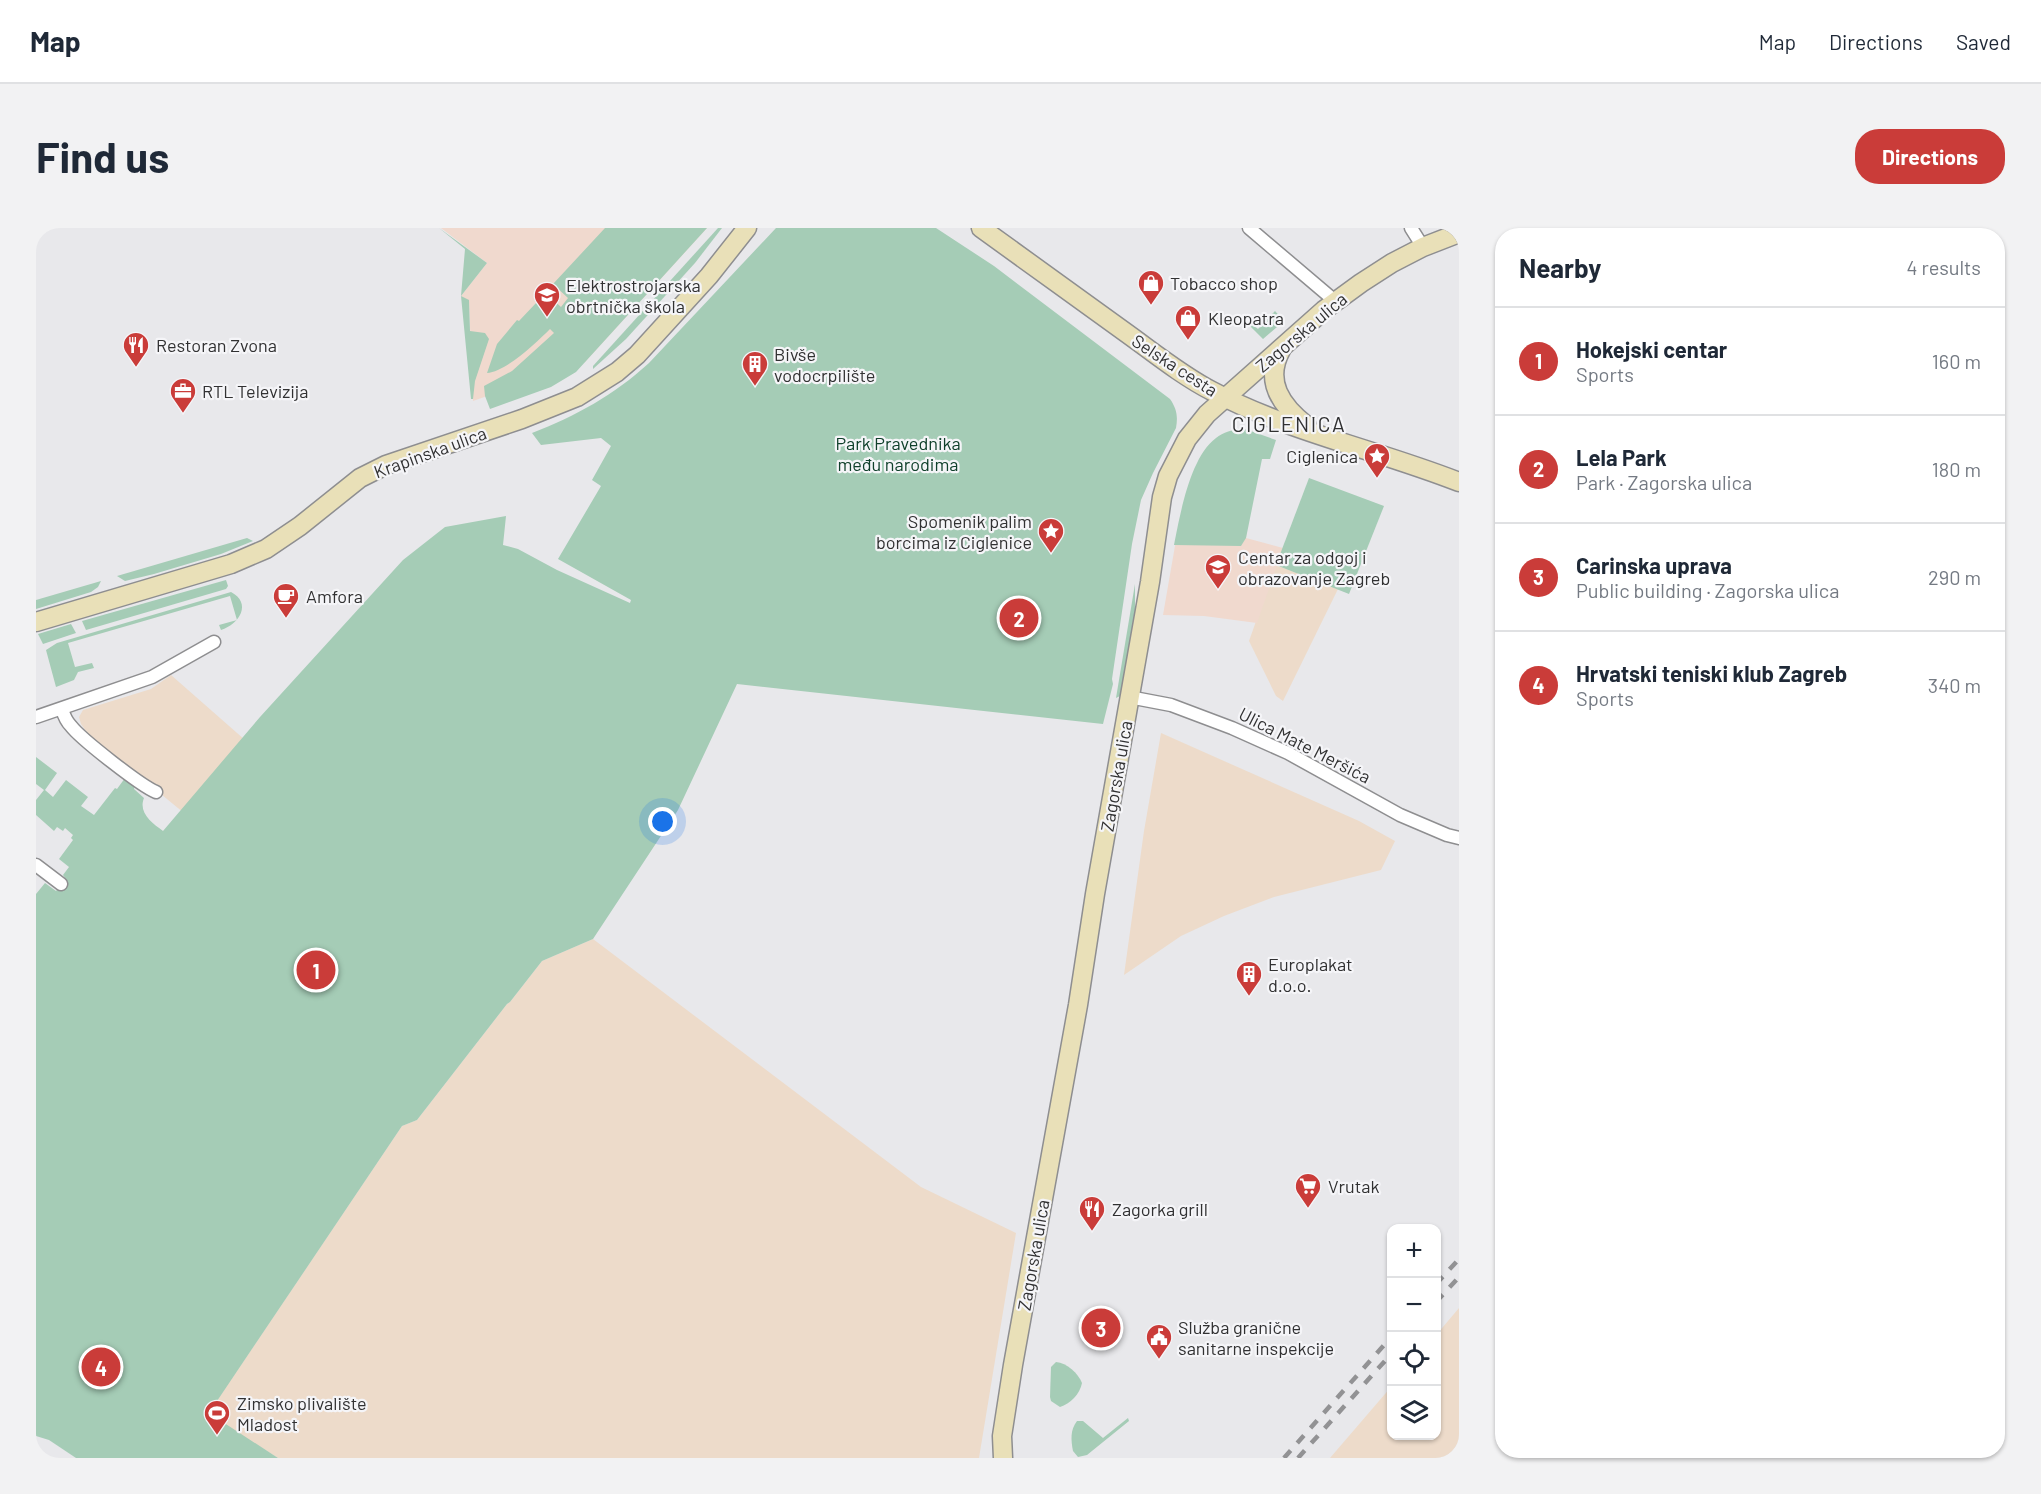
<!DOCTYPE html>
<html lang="en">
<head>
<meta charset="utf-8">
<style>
	body { margin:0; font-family:Barlow,sans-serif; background:#f2f2f3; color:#1f2937 }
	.controls { position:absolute; right:18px; bottom:18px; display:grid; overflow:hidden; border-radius:12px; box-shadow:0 2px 4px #0004 }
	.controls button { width:54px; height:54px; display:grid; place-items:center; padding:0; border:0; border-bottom:2px solid #e0e1e3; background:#fff; color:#1f2937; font:30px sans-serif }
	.you { position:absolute; left:627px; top:594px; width:21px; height:21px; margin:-15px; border:4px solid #fff; border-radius:50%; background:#1a73e8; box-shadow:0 0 0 9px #1a73e833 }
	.badge { display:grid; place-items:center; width:39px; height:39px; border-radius:50%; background:#ca3c39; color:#fff; font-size:20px; font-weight:700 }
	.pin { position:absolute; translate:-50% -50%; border:3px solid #fff; box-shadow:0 2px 6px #0006 }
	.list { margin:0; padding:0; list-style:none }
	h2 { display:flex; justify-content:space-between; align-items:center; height:78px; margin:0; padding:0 24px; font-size:26px }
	h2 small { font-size:20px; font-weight:400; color:#747a83 }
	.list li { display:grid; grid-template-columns:39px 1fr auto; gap:18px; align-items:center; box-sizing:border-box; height:108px; padding:0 24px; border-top:2px solid #e0e1e3 }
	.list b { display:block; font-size:22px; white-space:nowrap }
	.list p { margin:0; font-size:20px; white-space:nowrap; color:#747a83 }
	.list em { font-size:20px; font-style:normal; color:#747a83 }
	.icon { flex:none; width:33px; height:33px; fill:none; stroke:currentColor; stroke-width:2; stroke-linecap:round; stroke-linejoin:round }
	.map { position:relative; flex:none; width:1423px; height:1230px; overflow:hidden; border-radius:24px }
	header { display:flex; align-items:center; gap:36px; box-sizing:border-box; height:84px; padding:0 30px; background:#fff; border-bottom:2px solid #e0e1e3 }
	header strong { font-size:28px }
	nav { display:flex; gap:33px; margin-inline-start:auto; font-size:21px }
	.intro { display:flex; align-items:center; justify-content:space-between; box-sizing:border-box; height:144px; padding:0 36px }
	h1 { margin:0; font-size:42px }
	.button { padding:15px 27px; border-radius:24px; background:#ca3c39; color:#fff; font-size:21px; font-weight:700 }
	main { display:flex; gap:36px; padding:0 36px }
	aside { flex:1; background:#fff; border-radius:24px; box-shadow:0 2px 4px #0004 }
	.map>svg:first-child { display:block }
</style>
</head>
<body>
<header>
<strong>Map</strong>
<nav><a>Map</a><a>Directions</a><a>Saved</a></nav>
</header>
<div class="intro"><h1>Find us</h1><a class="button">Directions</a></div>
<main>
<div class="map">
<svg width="1423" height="1230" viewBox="0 0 1423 1230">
	<rect width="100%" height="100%" fill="#e8e8eb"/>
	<g fill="#eddbca">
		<path d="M1240,337L1302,361L1247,473L1240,468L1213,413Z"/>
		<path d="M135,447L209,512L148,585L52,506L45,496L43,489L47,482L115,461Z"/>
		<path d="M1125,505L1323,593L1359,613L1345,642L1238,669L1188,688L1145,708L1088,747L1108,603Z"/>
		<path d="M557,711L885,959L980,1005L943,1230H242L172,1186L366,898L381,892L471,776L474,774L506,733Z"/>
		<path d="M1423,1080V1230H1294L1355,1159L1356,1208H1400L1401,1106Z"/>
	</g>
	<g fill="#f0d9ce">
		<path d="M405,0H671L549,134L437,173L433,73L425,68L451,35Z"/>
		<path d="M1144,289L1211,301L1210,310L1247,320L1221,395L1168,388L1127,387Z"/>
	</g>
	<g fill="#a5ccb6">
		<path d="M403,0L451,35L425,68L433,72L434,103L449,105L453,111L439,153L437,171H435L425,68L429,21Z"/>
		<path d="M569,0H671L540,144L515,159L454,181L449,168L448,158L476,143L518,105L514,101C501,114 470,144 451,145L461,116L481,92L483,93L500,75L503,76L511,66L525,79L532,70L517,56Z"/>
		<path d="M682,0H686L659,35L590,111L557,141V138Z"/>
		<path d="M740,0H900L958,38L1134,171C1141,181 1142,189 1140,200L1117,245L1105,272L1096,316L1076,451L1077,456L1067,496L701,456L642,582L557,711L506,733L474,774L471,776L381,892L366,898L173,1185L242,1230H40L13,1212L0,1208V666L9,655L20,663L30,651L27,647L33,639L23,631L37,612L35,610L37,607L29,600L27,603L21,599L18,603L0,587V572L8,562L0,556V529L21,545L9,562L17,569L30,552L52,569L45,578L58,587L79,560L81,561L89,550L99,557L98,561L108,570C102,585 116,595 127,603L224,489L367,332L409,299L470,288L467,317L482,321L521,342L594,375L595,372L522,331L565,258L556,252L575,218L565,210L505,217L496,205C540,188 578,167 613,135Z"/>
		<path d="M1239,83L1248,93L1227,111L1212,96L1214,94L1222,101Z"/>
		<path d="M1206,200L1240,212L1234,231H1226L1210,310L1205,318L1138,317C1144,287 1154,229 1180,210C1187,204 1197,202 1206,200Z"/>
		<path d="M1273,250L1348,278L1313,366L1240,337Z"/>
		<path d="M211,310L217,313L185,326L118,346L89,353L81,348Z"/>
		<path d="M190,352L192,358L190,361L50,402L46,393Z"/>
		<path d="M65,353L62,359L55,364L0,381V372Z"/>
		<path d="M1099,356V388L1084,468L1080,470Z"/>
		<path d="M195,364C216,375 204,396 185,402L183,397L201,392L194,368L32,415L39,439L56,435L58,440L42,444L38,452L20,459L10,422L21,415Z"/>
		<path d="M35,396L40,405L7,416L2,406Z"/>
		<path d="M1020,1134C1031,1135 1042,1145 1046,1155C1044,1166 1034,1176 1024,1179L1015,1173L1014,1169L1015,1139Z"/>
		<path d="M1092,1190L1093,1193L1051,1227L1042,1229L1037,1223C1035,1212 1034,1202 1041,1193H1047L1067,1210Z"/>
	</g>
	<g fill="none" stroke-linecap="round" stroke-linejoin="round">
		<g stroke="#8e8e90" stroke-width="15">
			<g id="street">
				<path d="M1213,0L1299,73"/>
				<path d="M1375,0L1387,19"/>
				<path d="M1093,469L1135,477L1196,500L1252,525L1364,587L1411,607L1423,610"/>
				<path d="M26,481C28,488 30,493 35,498C45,511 105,558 120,564"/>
				<path d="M0,489L116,449L178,414"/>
				<path d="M0,637L25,656"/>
			</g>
		</g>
		<g stroke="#8e8e90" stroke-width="21">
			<g id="secondary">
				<path d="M945,0C993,35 1041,69 1089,104C1117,124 1145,147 1176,163C1253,204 1342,222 1423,254"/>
				<path d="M1245,122C1228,153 1245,178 1271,198"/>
				<path d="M0,394L195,336L230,321L264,298L324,250L350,237L486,191L541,169L581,144L601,127L673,48L711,0"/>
				<path d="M967,1230L966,1208L977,1137L1042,777L1059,666L1114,354L1126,269L1132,248L1151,211L1171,186L1288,82L1325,55L1356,35L1387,19L1423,5"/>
			</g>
		</g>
		<use href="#street" stroke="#fff" stroke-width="12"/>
		<use href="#secondary" stroke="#e9e0b8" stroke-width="18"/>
		<g stroke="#929294" stroke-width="4.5" stroke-dasharray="10 10" stroke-linecap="butt">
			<path d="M1400,1056L1423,1031"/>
			<path d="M1400,1074L1423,1049"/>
			<path d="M1248,1230L1356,1108"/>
			<path d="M1262,1230L1356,1125"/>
		</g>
	</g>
	<defs>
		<g id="shop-pin" transform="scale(1.35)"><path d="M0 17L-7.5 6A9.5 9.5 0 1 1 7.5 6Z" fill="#ca3c39" stroke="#f5f5f8"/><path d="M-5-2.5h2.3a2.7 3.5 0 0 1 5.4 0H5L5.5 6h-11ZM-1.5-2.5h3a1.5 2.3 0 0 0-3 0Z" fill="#fff"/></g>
		<g id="school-pin" transform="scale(1.35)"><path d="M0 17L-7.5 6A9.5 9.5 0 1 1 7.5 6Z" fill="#ca3c39" stroke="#f5f5f8"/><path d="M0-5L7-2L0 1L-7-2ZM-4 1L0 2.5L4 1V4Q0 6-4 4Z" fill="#fff"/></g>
		<g id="restaurant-pin" transform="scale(1.35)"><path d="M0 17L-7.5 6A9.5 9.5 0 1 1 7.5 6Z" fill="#ca3c39" stroke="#f5f5f8"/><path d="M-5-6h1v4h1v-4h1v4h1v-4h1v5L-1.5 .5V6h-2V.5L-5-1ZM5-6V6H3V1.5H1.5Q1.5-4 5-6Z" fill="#fff"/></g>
		<g id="building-pin" transform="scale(1.35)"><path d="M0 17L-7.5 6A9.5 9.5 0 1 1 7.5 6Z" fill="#ca3c39" stroke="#f5f5f8"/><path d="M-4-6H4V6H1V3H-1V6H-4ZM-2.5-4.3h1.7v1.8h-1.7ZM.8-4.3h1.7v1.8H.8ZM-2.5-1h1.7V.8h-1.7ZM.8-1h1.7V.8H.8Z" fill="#fff"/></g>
		<g id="office-pin" transform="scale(1.35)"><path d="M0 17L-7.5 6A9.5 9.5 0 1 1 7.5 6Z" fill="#ca3c39" stroke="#f5f5f8"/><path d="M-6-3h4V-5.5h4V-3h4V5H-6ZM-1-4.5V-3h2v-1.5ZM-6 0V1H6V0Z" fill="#fff"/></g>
		<g id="sight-pin" transform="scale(1.35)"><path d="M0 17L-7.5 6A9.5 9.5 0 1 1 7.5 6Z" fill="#ca3c39" stroke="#f5f5f8"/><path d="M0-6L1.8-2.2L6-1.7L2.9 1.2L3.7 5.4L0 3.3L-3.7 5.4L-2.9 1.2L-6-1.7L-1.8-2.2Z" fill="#fff"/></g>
		<g id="cafe-pin" transform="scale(1.35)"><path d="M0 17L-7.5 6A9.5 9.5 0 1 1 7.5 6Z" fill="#ca3c39" stroke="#f5f5f8"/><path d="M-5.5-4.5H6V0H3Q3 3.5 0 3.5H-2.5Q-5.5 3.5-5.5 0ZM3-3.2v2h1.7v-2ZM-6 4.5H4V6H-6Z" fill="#fff"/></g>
		<g id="supermarket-pin" transform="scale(1.35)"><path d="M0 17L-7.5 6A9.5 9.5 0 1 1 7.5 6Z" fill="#ca3c39" stroke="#f5f5f8"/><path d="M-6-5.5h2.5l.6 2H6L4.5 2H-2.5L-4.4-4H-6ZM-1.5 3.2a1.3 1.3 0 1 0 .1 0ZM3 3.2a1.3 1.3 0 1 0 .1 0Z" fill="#fff"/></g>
		<g id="civic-pin" transform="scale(1.35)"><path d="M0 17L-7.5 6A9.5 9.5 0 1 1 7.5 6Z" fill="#ca3c39" stroke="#f5f5f8"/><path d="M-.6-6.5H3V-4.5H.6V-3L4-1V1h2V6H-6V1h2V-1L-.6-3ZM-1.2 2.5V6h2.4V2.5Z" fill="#fff"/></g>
		<g id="stadium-pin" transform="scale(1.35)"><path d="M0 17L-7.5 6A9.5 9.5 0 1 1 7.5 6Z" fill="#ca3c39" stroke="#f5f5f8"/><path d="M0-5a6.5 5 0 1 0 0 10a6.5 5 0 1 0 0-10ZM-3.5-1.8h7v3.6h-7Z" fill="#fff"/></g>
	</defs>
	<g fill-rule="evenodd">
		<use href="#shop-pin" x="1115" y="55"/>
		<use href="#school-pin" x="511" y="67"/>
		<use href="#shop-pin" x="1152" y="90"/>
		<use href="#restaurant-pin" x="100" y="117"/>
		<use href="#building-pin" x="719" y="136"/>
		<use href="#office-pin" x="147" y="163"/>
		<use href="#sight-pin" x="1341" y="228"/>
		<use href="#sight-pin" x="1015" y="303"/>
		<use href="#school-pin" x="1182" y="339"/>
		<use href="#cafe-pin" x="250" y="368"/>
		<use href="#building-pin" x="1213" y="746"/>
		<use href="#supermarket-pin" x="1272" y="958"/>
		<use href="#restaurant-pin" x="1056" y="981"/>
		<use href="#civic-pin" x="1123" y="1109"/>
		<use href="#stadium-pin" x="181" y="1185"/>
	</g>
	<g text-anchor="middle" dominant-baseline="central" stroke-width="4.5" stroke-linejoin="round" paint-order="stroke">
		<g font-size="18" fill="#313132" stroke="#f5f5f8" text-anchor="start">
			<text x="1134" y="55">Tobacco shop</text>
			<text x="530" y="57">Elektrostrojarska<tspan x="530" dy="21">obrtnička škola</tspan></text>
			<text x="1172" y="90">Kleopatra</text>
			<text x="120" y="117">Restoran Zvona</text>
			<text x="738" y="126">Bivše<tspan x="738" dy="21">vodocrpilište</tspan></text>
			<text x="166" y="163">RTL Televizija</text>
			<text x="1322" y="228" text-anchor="end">Ciglenica</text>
			<text x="996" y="293" text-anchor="end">Spomenik palim<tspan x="996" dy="21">borcima iz Ciglenice</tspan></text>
			<text x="1202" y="329">Centar za odgoj i<tspan x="1202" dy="21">obrazovanje Zagreb</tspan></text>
			<text x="270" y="368">Amfora</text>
			<text x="1232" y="736">Europlakat<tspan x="1232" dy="21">d.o.o.</tspan></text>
			<text x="1292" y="958">Vrutak</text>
			<text x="1076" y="981">Zagorka grill</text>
			<text x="1142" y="1099">Služba granične<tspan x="1142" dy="21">sanitarne inspekcije</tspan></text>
			<text x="201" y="1175">Zimsko plivalište<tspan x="201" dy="21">Mladost</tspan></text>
		</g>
		<g font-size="18" fill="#313132" stroke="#f5f5f8">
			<text transform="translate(1265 104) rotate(-40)">Zagorska ulica</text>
			<text transform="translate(1139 137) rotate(33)">Selska cesta</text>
			<text transform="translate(394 224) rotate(-20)">Krapinska ulica</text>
			<text transform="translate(1269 517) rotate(27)">Ulica Mate Meršića</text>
			<text transform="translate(1080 548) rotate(-80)">Zagorska ulica</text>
			<text transform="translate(997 1027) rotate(-80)">Zagorska ulica</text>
		</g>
		<g font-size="18" fill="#10402b" stroke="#f5f5f8">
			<text x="862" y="215">Park Pravednika<tspan x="862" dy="21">među narodima</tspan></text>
		</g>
		<g font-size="21" letter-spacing="1.5" fill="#313132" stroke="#f5f5f8">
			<text x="1253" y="195">CIGLENICA</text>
		</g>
	</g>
</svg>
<div class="controls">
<button>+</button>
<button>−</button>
<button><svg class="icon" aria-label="locate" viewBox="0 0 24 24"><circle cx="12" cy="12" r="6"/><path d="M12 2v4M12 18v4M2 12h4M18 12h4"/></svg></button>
<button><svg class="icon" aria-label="layers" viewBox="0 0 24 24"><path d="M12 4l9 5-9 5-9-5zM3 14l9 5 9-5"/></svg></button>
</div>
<div class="you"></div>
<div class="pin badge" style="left:280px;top:742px">1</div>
<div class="pin badge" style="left:983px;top:390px">2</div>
<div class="pin badge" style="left:1065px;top:1100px">3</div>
<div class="pin badge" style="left:65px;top:1139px">4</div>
</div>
<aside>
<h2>Nearby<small>4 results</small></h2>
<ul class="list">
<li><span class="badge">1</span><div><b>Hokejski centar</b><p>Sports</p></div><em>160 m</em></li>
<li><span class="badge">2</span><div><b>Lela Park</b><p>Park · Zagorska ulica</p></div><em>180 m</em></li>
<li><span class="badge">3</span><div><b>Carinska uprava</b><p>Public building · Zagorska ulica</p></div><em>290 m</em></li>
<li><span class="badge">4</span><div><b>Hrvatski teniski klub Zagreb</b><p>Sports</p></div><em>340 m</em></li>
</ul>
</aside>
</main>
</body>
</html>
